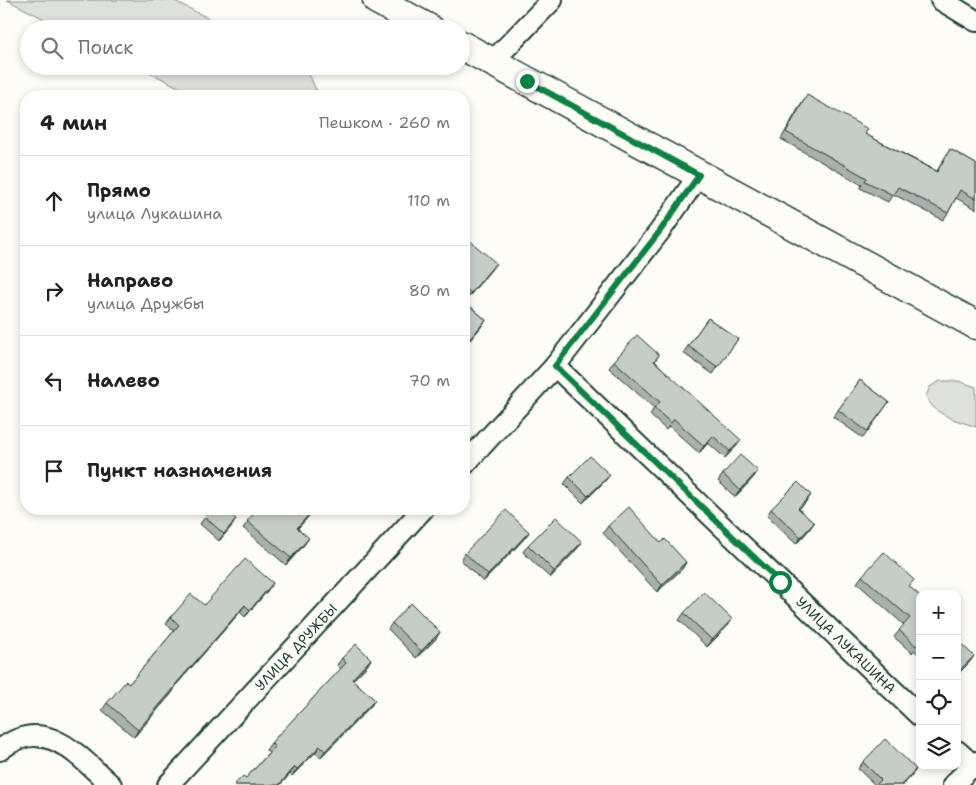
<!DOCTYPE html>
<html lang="ru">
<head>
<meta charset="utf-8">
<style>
	body { margin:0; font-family:"Shantell Sans",sans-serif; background:#f2f2f2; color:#222 }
	.controls { position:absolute; right:15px; bottom:15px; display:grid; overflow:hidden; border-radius:10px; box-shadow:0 2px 8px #0003 }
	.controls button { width:45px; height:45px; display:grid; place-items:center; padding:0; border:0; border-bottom:1px solid #e0e0e0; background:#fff; color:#222; font:25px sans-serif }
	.stop { position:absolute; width:15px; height:15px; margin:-11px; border:4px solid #0b8043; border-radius:50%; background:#fff }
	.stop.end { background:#0b8043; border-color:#fff; box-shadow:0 1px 5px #0008 }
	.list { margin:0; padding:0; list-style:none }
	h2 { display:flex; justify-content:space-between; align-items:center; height:65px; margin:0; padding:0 20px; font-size:21px }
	h2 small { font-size:16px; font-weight:400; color:#767676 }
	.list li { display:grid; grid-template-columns:32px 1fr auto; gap:15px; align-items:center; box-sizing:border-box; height:90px; padding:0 20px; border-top:1px solid #e0e0e0 }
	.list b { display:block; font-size:19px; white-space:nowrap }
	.list p { margin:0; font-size:16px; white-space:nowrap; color:#767676 }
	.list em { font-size:16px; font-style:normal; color:#767676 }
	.icon { flex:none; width:28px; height:28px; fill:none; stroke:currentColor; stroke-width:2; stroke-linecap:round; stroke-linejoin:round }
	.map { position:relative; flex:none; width:976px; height:785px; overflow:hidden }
	.search { position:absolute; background:#fff; box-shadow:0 2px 8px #0003; left:20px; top:20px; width:450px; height:55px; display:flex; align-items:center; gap:12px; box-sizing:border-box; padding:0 18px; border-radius:28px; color:#767676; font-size:19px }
	.panel { position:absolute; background:#fff; box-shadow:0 2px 8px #0003; left:20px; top:90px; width:450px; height:425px; border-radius:20px }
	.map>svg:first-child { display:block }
</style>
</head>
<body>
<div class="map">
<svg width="976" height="785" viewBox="0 0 976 785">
	<rect width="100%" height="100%" fill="#fdfcf7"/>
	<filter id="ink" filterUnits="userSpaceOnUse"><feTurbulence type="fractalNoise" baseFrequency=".02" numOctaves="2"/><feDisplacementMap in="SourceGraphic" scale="10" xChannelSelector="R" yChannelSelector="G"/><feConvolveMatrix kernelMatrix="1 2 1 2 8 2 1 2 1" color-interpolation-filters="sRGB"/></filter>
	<g filter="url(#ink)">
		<g fill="#dde0db" stroke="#7e8e88">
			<path d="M7,0H173L229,29H64Z"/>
			<path d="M137,66H303L306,68L319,96H196Z"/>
			<path d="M940,381H958L976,387V427C957,420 934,416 926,396L930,387Z"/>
		</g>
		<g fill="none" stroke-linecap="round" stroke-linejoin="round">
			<g stroke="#1f3d34" stroke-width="24">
				<g id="street">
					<path d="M941,0L976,21"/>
					<path d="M492,62L552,0"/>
					<path d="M555,366L920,716"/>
					<path d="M464,465L555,366L660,231L699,175"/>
					<path d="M0,750C45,714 77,755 111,785"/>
					<path d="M957,751L976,768"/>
					<path d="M168,785L423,509"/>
					<path d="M953,785L976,762"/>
				</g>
			</g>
			<g stroke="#1f3d34" stroke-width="31">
				<g id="primary">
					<path d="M377,0L430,29"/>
					<path d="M461,45L976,325"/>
				</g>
			</g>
			<use href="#street" stroke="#fdfcf7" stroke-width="20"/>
			<use href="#primary" stroke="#fdfcf7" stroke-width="28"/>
		</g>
		<g fill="#aab0ab" stroke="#1f3d34">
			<path d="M807,95L865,134L937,171L950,149L976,164V209L956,198L948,213L943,220L893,194L888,202L860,188L862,185L781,139L802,102Z"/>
			<path d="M464,246L496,263L466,300L464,299Z"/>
			<path d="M464,301L486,320L481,327L464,347Z"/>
			<path d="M708,318L738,339L713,374L683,353Z"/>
			<path d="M659,355L655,361L736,447L725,458L708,443L699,453L669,426L666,430L650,415L654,408L609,368L614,361Z"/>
			<path d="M860,380L889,402L863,438L833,417Z"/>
			<path d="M758,471L753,478L735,497L718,481L723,474Z"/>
			<path d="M569,477L605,481L583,503L564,484Z"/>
			<path d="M806,502L799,509L809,530L796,544L767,516L771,509Z"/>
			<path d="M258,509H315L298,528L304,545L286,565L243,528Z"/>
			<path d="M205,517L236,519L219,541L200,524Z"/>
			<path d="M608,526L661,543L686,562L682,569L657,592L603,533Z"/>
			<path d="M529,532L524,539L483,582L461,560L465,553Z"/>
			<path d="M582,542L577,549L550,578L523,552L528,545Z"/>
			<path d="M862,576L909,587L920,596V656L914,650L912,653L894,637L904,625L857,583Z"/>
			<path d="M268,590L245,617L240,612L176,685L172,693L134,737L102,710L107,703L129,684L174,631L166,624L171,617L204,605Z"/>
			<path d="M684,613L732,619L728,626L707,647L679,620Z"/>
			<path d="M392,623L436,639L416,658L388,629Z"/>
			<path d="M342,658L371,659L367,666L353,680L375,700L370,707L320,758L315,753L292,776L290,774L280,785H234L246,778L269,753L266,750L271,743L341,669L337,665Z"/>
			<path d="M863,762L916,769L912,775L903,785H875L858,769Z"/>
		</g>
		<g fill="#8b908b" stroke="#1f3d34">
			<path d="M496,263L491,270L466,300L471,293Z"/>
			<path d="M486,320L481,327L464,347L468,341Z"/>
			<path d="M713,436L708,443L699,453L704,446Z"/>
			<path d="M741,440L736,447L725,458L730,451Z"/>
			<path d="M758,471L753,478L735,497L740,490Z"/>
			<path d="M610,475L605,481L583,503L588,496Z"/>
			<path d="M811,495L806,502L793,515L798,508Z"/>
			<path d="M314,509H315L292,535L297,528Z"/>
			<path d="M236,519L232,526L219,541L224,534Z"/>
			<path d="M814,523L809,530L796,544L801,537Z"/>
			<path d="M529,532L524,539L483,582L488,575Z"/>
			<path d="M309,538L304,545L286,565L291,558Z"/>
			<path d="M582,542L577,549L550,578L554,571Z"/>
			<path d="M686,562L682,569L657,592L662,585Z"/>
			<path d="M273,583L268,590L245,617L250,610Z"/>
			<path d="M245,605L240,612L170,692L175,685Z"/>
			<path d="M732,619L728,626L707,647L712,640Z"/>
			<path d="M440,632L436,639L416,658L421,651Z"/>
			<path d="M974,656L969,663L957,675V673Z"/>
			<path d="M371,659L367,666L347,686L352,679Z"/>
			<path d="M176,686L172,693L134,737L138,730Z"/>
			<path d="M375,700L370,707L320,758L325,751Z"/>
			<path d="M320,746L315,753L292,776L297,769Z"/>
			<path d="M295,767L290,774L280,785H279Z"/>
			<path d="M916,769L912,775L903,785H901Z"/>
		</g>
		<g fill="#c6cdc7" stroke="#1f3d34">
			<path d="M807,95L868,129L865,134L937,172L950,149L976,164V199L960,190L948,213L898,187L893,195L865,181L867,178L786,132Z"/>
			<path d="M469,240L496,263L471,293L464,287V246Z"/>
			<path d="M464,301L486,320L468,341L464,338Z"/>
			<path d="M708,318L738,339L718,367L688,346Z"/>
			<path d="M637,335L659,355L654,361L741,440L730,451L713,436L704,446L674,419L671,423L654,408L660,402L614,361Z"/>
			<path d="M860,380L889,402L867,431L838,410Z"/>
			<path d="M740,455L758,471L740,490L723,474Z"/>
			<path d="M590,456L610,475L588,496L569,477Z"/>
			<path d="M798,482L811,495L798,508L814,523L801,537L771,509Z"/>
			<path d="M629,507L661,543L665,539L686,562L662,585L608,526Z"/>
			<path d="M212,509H224L236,519L224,534L205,517Z"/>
			<path d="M258,509H314L297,528L309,538L291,558L247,521Z"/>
			<path d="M506,510L529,532L488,575L465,553Z"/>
			<path d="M556,517L582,542L554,571L528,545Z"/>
			<path d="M884,552L914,580L909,586L920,596V644L919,643L916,646L899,630L910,618L862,576Z"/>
			<path d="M245,559L273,583L250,610L245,605L175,685L176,686L138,730L107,703L126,681L129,684L179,625L171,617L191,594L204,605Z"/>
			<path d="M704,592L732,619L712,640L684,613Z"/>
			<path d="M411,603L440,632L421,651L392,623Z"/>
			<path d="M957,640L974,656L957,673Z"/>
			<path d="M356,644L371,659L352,679L375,700L325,751L320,746L297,769L295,767L279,785H234L243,776L246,778L275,747L271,743L346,663L342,658Z"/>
			<path d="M885,739L916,769L901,785H876L881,780L863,762Z"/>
		</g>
	</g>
	<g fill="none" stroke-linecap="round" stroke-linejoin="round" filter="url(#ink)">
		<path stroke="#0b8043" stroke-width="6" d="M527,81L699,175L660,231L555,366L780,582"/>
	</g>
	<g text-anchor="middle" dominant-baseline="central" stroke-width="4" stroke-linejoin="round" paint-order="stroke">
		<g font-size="14" fill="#1f3d34" stroke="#fdfcf7">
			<text transform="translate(846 645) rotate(44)">УЛИЦА ЛУКАШИНА</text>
			<text transform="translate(296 647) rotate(-47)">УЛИЦА ДРУЖБЫ</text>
		</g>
	</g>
</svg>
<div class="controls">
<button>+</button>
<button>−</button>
<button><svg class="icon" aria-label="locate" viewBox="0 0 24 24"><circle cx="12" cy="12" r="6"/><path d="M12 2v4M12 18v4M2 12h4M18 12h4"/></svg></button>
<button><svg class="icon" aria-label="layers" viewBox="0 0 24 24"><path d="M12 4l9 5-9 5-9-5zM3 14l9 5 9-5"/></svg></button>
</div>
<div class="stop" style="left:780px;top:582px"></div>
<div class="stop end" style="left:527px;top:81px"></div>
<div class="search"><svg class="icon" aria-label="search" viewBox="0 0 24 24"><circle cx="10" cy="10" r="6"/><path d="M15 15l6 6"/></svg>Поиск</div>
<section class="panel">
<h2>4 мин<small>Пешком · 260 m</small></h2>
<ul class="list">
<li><svg class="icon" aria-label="ahead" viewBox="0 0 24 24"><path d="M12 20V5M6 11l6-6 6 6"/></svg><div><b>Прямо</b><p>улица Лукашина</p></div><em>110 m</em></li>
<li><svg class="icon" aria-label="right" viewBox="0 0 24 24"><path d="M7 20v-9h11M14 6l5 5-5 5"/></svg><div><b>Направо</b><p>улица Дружбы</p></div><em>80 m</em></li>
<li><svg class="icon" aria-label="left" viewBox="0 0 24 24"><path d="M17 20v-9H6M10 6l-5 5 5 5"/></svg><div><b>Налево</b></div><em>70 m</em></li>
<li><svg class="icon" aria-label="arrive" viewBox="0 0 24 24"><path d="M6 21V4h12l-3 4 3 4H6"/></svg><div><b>Пункт назначения</b></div></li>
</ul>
</section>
</div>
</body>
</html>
